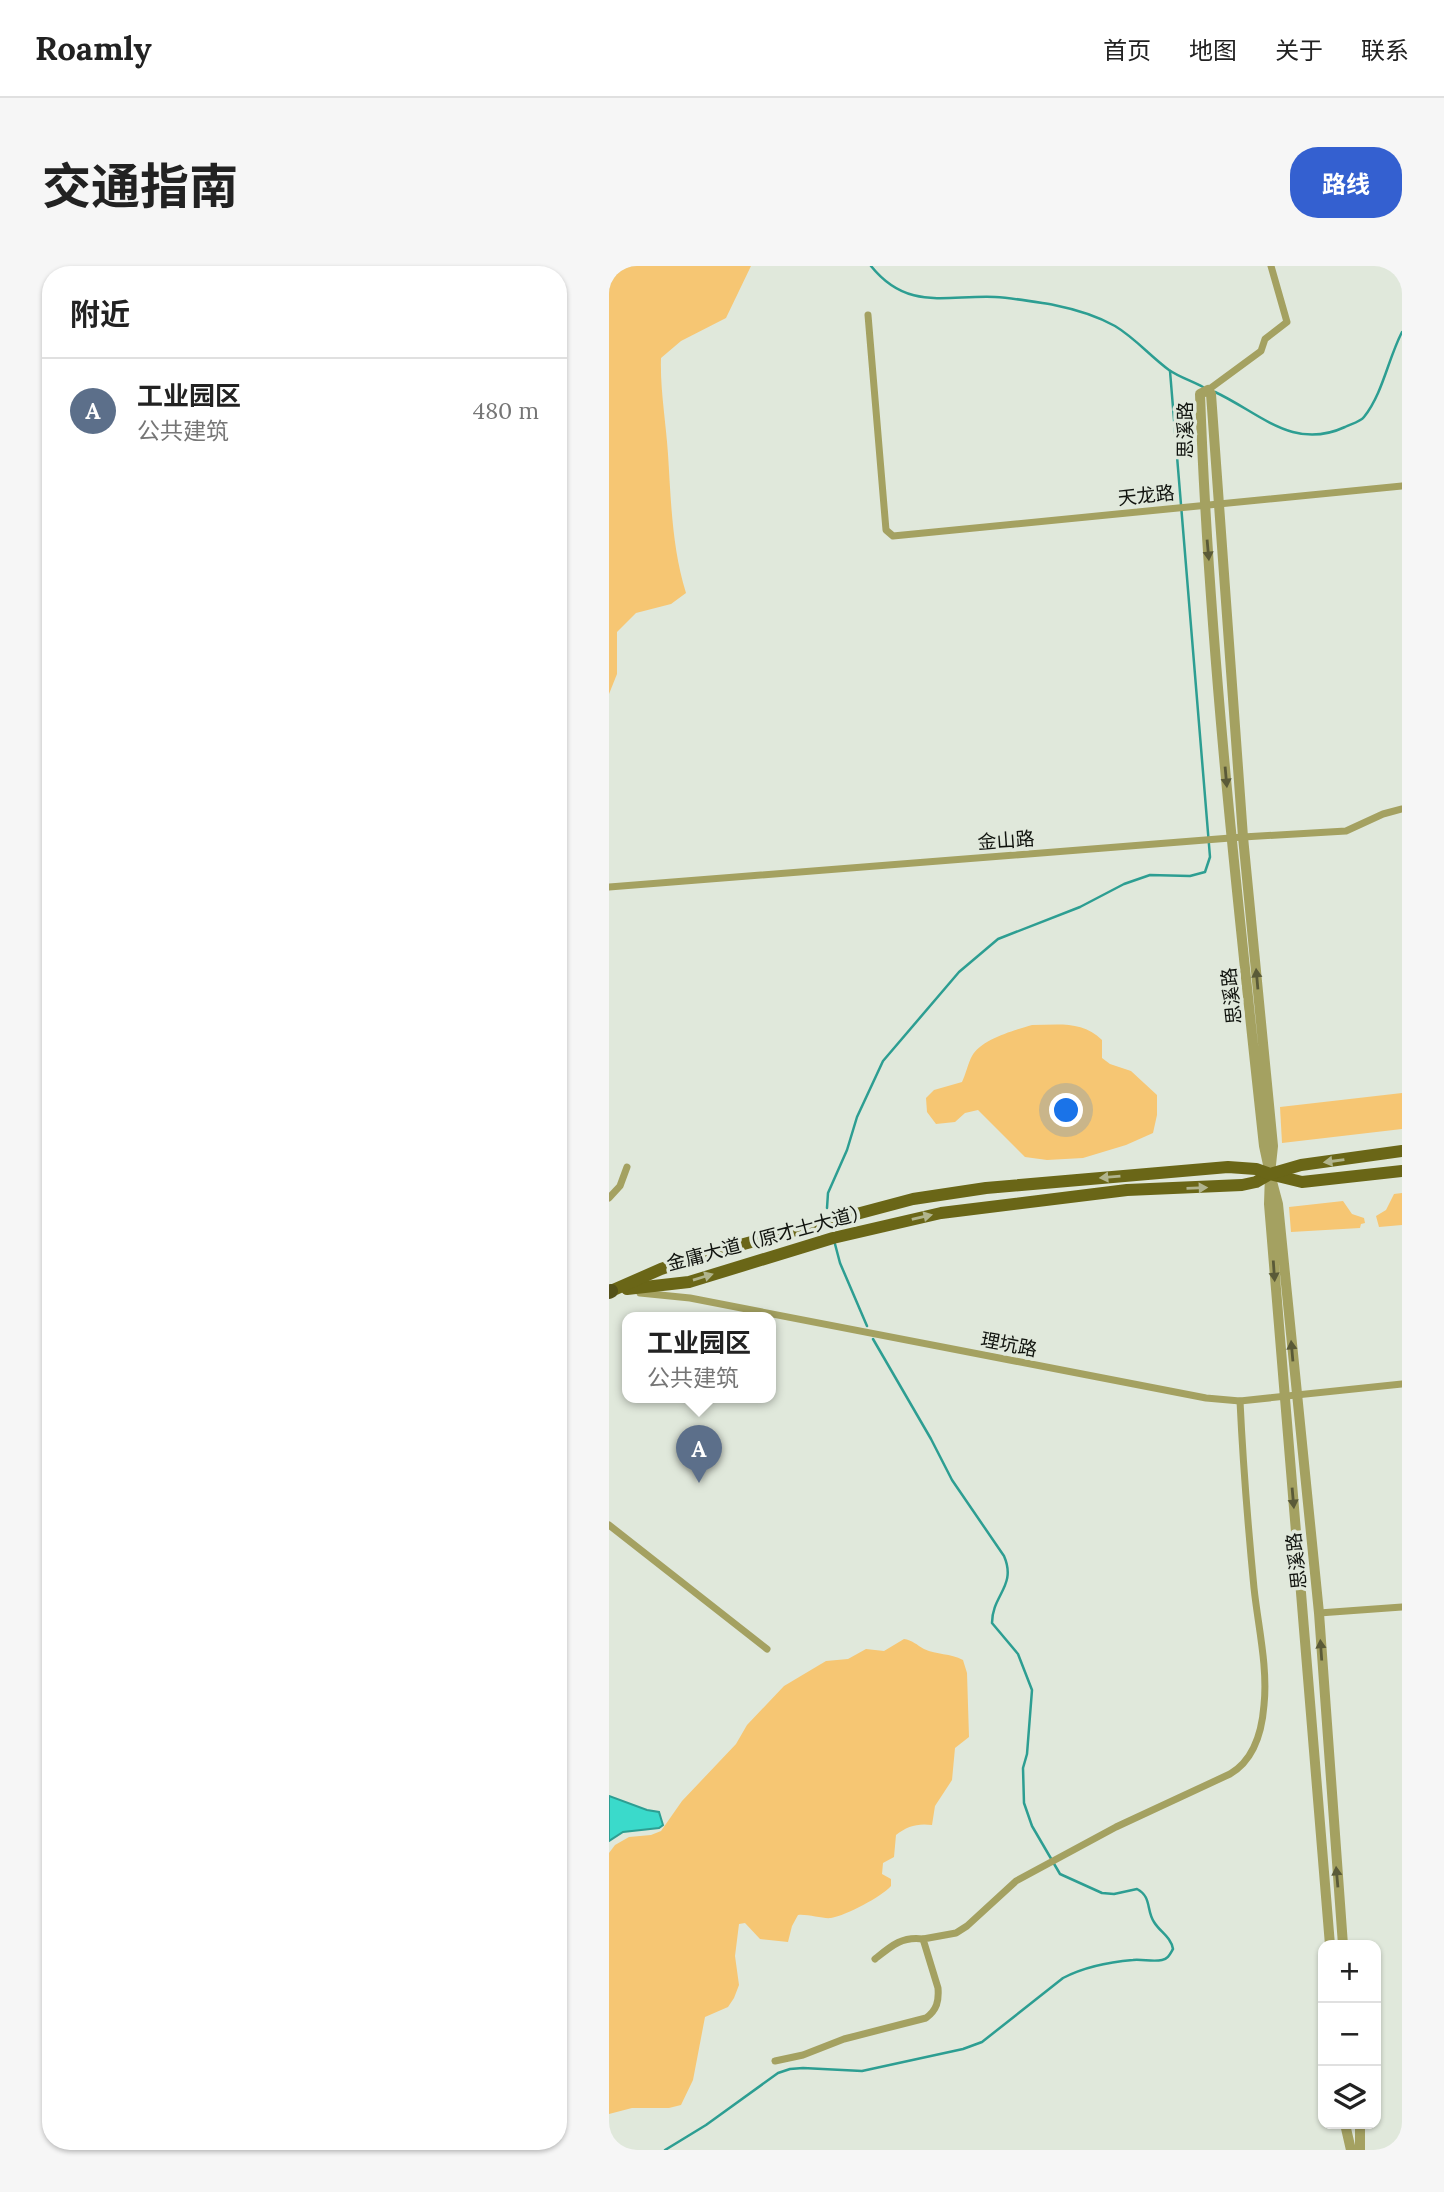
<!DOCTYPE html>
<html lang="zh">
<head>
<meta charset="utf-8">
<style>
	body { margin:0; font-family:Lora,"Noto Sans SC",serif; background:#f6f6f6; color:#222 }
	.controls { position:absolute; right:21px; bottom:21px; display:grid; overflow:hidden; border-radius:14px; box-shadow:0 2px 5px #0004 }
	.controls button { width:63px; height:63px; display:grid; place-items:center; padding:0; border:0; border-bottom:2px solid #e0e0e0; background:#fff; color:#222; font:35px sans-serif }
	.you { position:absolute; left:458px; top:845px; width:24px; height:24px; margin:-18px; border:5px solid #fff; border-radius:50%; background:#1a73e8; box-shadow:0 0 0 10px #1a73e833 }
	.badge { display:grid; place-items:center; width:46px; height:46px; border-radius:50%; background:#3460d0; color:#fff; font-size:23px; font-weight:700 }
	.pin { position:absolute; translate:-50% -58px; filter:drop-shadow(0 2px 4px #0008) }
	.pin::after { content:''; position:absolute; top:37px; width:24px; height:21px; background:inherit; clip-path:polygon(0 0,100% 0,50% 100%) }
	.popup { position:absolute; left:13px; top:1046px; width:154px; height:91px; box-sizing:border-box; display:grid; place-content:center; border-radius:14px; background:#fff; filter:drop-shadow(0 2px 5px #0005); font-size:23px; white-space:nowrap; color:#767676 }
	.popup b { font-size:26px; color:#222 }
	.popup::after { content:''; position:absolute; left:50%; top:100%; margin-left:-14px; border:14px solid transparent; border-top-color:#fff }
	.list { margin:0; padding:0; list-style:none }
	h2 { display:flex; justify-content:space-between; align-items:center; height:91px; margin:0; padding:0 28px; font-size:30px }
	h2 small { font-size:23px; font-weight:400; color:#767676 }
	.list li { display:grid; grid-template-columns:46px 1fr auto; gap:21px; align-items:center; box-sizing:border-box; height:105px; padding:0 28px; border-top:2px solid #e0e0e0 }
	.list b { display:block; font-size:26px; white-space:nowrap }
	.list p { margin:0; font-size:23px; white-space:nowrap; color:#767676 }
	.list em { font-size:23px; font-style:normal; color:#767676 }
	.icon { flex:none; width:38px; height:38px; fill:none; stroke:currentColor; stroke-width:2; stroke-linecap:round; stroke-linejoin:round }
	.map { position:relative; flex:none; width:793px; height:1884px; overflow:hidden; border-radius:28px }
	header { display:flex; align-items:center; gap:42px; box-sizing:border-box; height:98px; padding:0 35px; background:#fff; border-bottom:2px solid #e0e0e0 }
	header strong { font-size:33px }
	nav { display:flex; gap:38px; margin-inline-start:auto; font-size:24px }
	.intro { display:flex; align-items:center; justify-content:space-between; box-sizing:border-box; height:168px; padding:0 42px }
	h1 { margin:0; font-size:49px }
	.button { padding:18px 32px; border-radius:28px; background:#3460d0; color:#fff; font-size:24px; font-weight:700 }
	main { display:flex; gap:42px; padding:0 42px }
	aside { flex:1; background:#fff; border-radius:28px; box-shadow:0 2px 5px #0004 }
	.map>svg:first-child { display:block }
</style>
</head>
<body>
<header>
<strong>Roamly</strong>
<nav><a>首页</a><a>地图</a><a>关于</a><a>联系</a></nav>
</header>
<div class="intro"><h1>交通指南</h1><a class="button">路线</a></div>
<main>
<aside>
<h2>附近<small></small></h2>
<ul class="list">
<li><span class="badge" style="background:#5c6f8a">A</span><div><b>工业园区</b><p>公共建筑</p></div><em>480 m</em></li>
</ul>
</aside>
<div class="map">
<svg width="793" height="1884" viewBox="0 0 793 1884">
	<rect width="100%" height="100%" fill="#e0e8db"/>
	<g fill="#f6c673">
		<path d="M0,0H142L117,52L72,75L52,92C51,124 57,156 59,188C62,235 63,282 77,327L62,338L27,347L8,366V408L0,428Z"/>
		<path d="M423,759C448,759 473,754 493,774V792L501,798L522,805L548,829V849L544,867L517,879L474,892L438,894L416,891L369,844L356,847L346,856L327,858L318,846L317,832L325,824L353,816C357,808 359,797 363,790C372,773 406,764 423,759Z"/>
		<path d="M793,827V863L673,877L671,841Z"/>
		<path d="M793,927V959L770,961L767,950L777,944L785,928Z"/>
		<path d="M734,935L743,948L755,952L756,957L752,958L751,962L682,966L680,941Z"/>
		<path d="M295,1373C303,1374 308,1379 315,1383C328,1389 341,1387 354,1394L358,1407L360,1471L346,1482L343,1514L326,1540L323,1559C309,1557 298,1560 287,1569L285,1591L274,1597L273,1608L282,1613V1620C272,1631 238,1649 222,1652C214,1653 199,1648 189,1649L183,1660L179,1676L151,1673L136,1657L130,1658L126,1690L130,1719L125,1732L119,1741L96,1751L84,1814L72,1839L60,1842H23L0,1848V1587L6,1579L20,1571L42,1569L52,1565L73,1535L127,1478L138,1459L175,1420L217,1395L239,1393L257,1383L275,1385Z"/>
	</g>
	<path fill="#3adacb" stroke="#2d9e92" stroke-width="2" d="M0,1530L38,1544L50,1546L54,1559L50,1562L14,1566L0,1575Z"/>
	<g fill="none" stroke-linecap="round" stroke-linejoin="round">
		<g stroke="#2d9e92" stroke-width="2.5">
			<path d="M262,0C298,45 336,29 386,31C405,32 426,36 445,39C465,43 488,50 506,60C526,72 541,90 560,104C570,111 583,115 594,121"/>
			<path d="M606,126C651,147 684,185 736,161C742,158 751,156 755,151C774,127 779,93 793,66"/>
			<path d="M218,942L219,927L238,884L248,851L274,795L350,706L389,673L471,641L515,618L541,609L581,610L596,606L601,591L561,105"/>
			<path d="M226,978L231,997L258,1060"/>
			<path d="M56,1884L97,1859L169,1807L181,1803L194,1802L253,1805L354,1783L373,1776L454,1712C475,1701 500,1696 524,1694C533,1693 544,1696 553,1694C559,1693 561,1688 564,1683C562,1671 551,1666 545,1656C537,1644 543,1631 528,1623L505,1628L493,1627L451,1608L423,1560L415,1537L414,1502L418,1488L423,1424L409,1388L383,1357C383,1329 408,1320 395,1290L343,1214L322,1173L264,1073"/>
		</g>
		<g stroke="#a4a161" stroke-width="7">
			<path d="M259,49L277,264L284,270L793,220"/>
			<path d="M599,124L652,85L656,73L678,56L662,0"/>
			<path d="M0,621L634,571L737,565L774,548L793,543"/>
			<path d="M0,932L11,920L18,901"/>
			<path d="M31,1027L81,1032L597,1132L631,1135L793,1118"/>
			<path d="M0,1259L158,1383"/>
			<path d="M710,1347L793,1341"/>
			<path d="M266,1693C282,1680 293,1670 314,1673"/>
			<path d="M166,1795L194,1789L235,1773L317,1752C328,1744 330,1735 329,1722L314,1673L347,1667L358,1660L407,1615L507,1561L621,1508C645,1494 653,1465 655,1439C659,1401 649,1360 645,1322C639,1260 634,1198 631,1135"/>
		</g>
		<g stroke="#a4a161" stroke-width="10">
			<path d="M721,1679L660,938L661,908L655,880C628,630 600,380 591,128L599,124L602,128L634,571L664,880L661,908L669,938L710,1347L734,1679"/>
			<path d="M736,1858L742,1884"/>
			<path d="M751,1858V1884"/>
		</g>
		<g stroke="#6a6617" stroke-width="12">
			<path d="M18,1023L80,1016L224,972L332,947L518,924L633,919L647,916L661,908L693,916L793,905"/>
			<path d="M2,1025L52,1003L97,988L304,933L377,922L619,901L647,903L661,908L692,899L793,885"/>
		</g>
		<path stroke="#545119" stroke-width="14" d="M0,1026L2,1025"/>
	</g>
	<defs><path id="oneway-solid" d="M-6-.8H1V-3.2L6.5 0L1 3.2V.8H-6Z" transform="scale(1.75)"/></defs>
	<g fill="#5a5a38">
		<use href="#oneway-solid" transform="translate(599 284) rotate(85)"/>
		<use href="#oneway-solid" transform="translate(617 511) rotate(85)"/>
		<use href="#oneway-solid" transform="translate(648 713) rotate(-95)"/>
		<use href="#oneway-solid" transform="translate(665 1005) rotate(86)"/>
		<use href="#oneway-solid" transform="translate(683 1085) rotate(-95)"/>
		<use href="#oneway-solid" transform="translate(684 1232) rotate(85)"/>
		<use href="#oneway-solid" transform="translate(712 1384) rotate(-94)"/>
		<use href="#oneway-solid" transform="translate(728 1611) rotate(-95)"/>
	</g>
	<g fill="#b1b48d">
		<use href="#oneway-solid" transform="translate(725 895) rotate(172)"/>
		<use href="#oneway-solid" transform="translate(501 911) rotate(175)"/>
		<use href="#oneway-solid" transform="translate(588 922) rotate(-2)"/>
		<use href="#oneway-solid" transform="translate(313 951) rotate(-13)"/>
		<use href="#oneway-solid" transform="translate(94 1011) rotate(-17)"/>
	</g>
	<g text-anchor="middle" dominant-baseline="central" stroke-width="7" stroke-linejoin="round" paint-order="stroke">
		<g font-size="19" fill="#10130e" stroke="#e0e8db">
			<text transform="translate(576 164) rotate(-90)">思溪路</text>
			<text transform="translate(537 229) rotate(-6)">天龙路</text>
			<text transform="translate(397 574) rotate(-4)">金山路</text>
			<text transform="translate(622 730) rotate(-96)">思溪路</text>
			<text transform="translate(159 971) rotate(-15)">金庸大道（原才士大道）</text>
			<text transform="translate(400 1078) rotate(11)">理坑路</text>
			<text transform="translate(687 1295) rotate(-96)">思溪路</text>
		</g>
	</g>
</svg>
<div class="controls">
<button>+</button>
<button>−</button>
<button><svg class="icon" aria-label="layers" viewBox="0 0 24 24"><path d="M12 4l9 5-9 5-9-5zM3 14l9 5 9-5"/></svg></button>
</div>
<div class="you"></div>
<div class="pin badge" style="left:90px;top:1217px;background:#5c6f8a">A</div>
<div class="popup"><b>工业园区</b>公共建筑</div>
</div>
</main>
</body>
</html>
